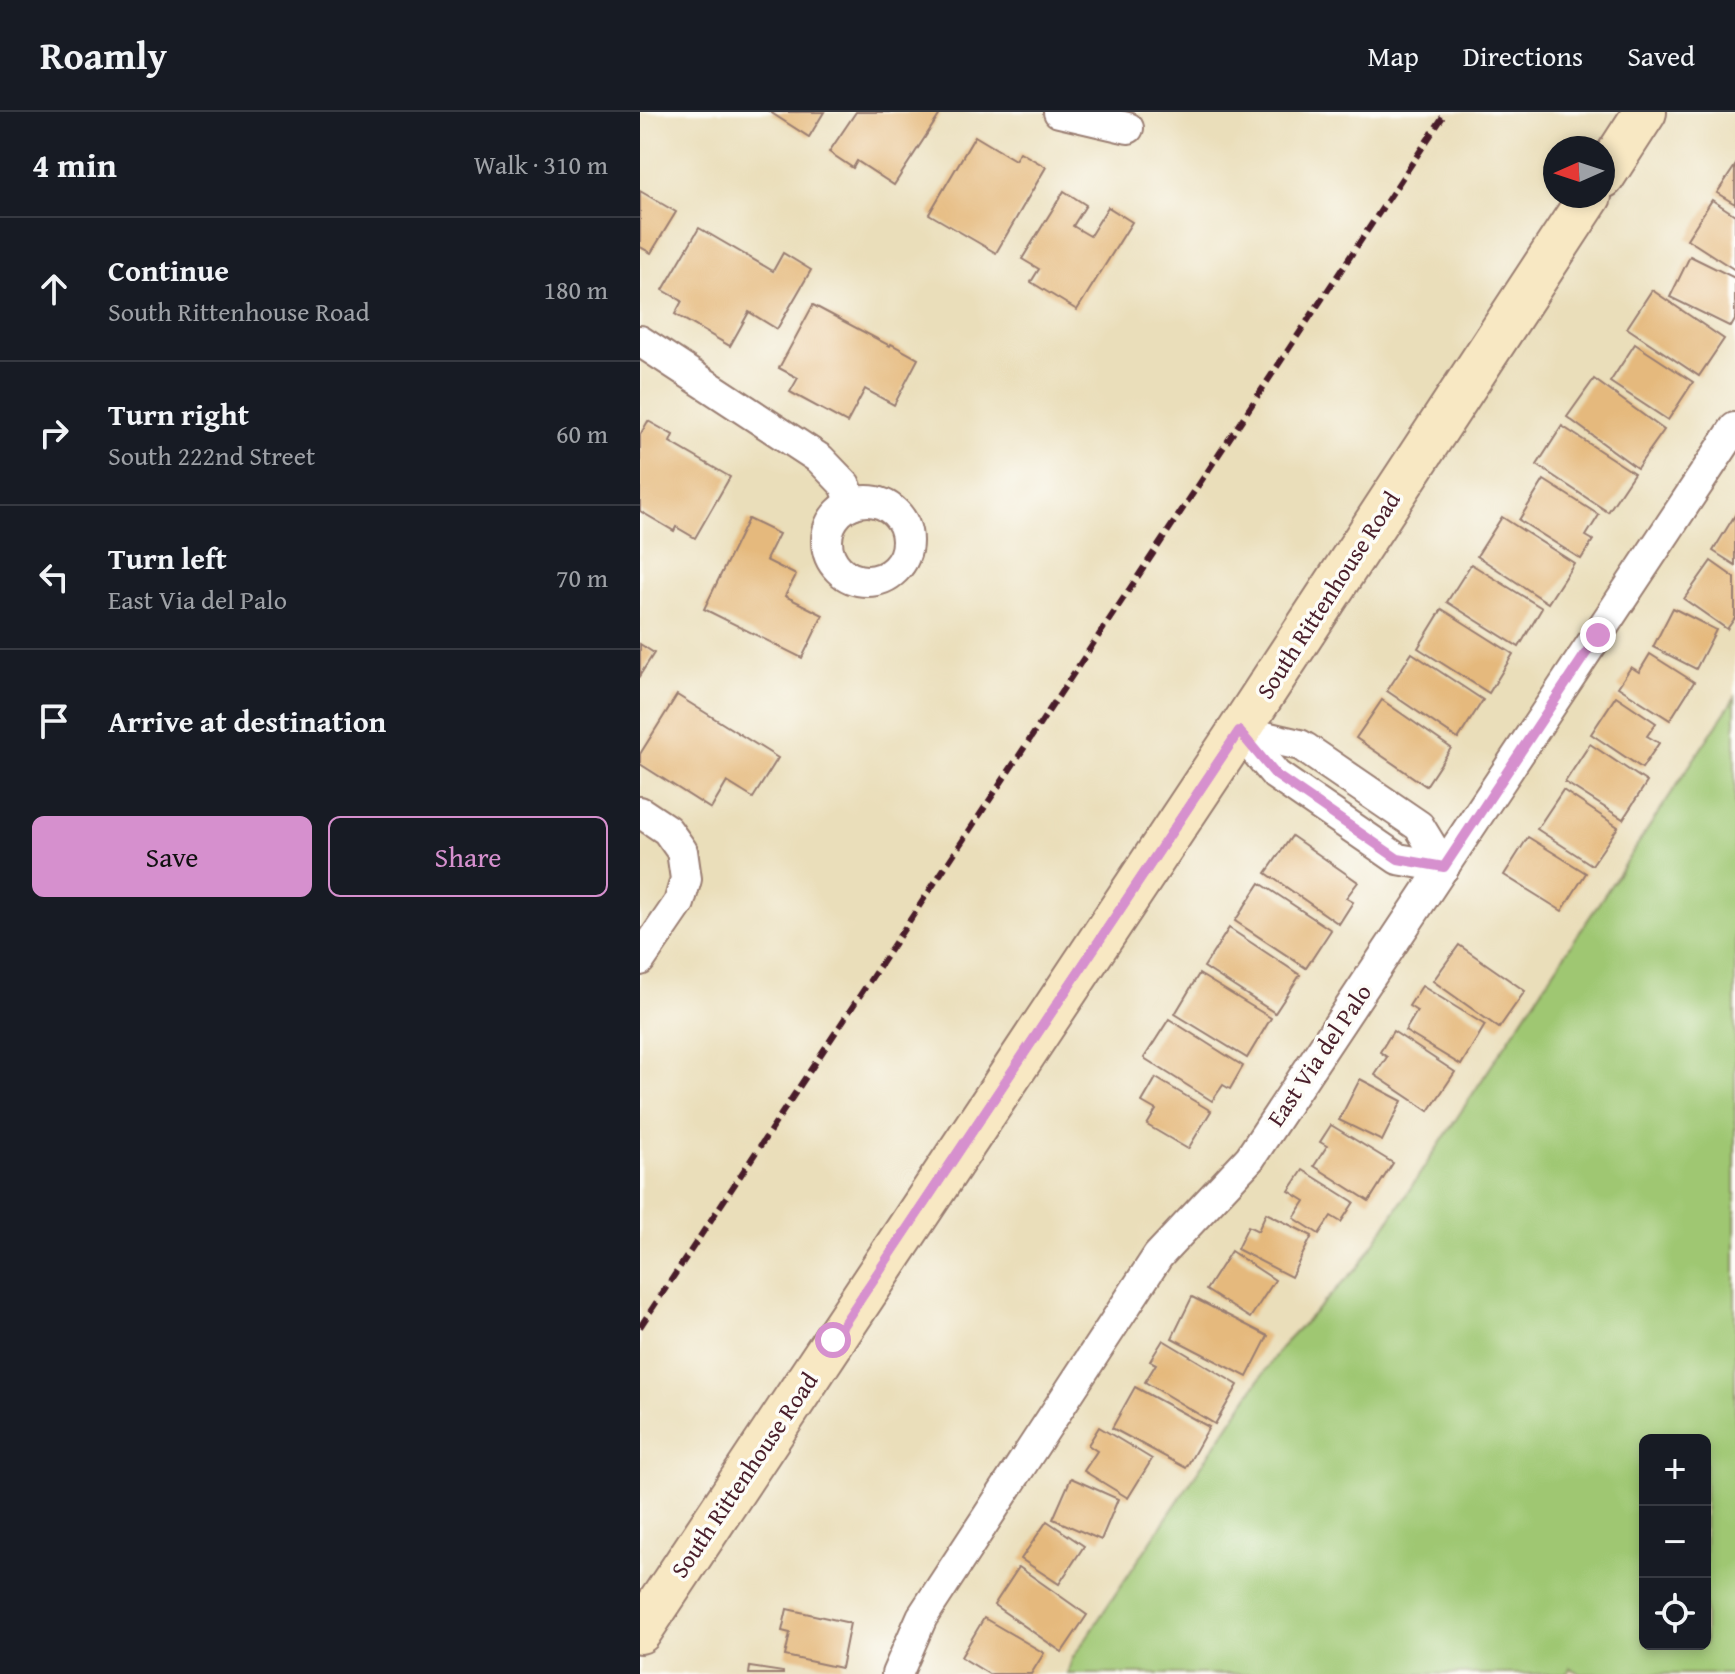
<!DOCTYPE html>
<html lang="en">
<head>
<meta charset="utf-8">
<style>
	body { margin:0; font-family:"Gentium Book Plus",serif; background:#242831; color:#f1f3f6 }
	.controls { position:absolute; right:24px; bottom:24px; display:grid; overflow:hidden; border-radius:12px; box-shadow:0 4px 12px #0003 }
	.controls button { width:72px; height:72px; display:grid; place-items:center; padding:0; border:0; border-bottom:2px solid #363941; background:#171b24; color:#f1f3f6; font:40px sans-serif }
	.compass { position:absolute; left:903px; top:24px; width:72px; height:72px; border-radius:50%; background:#171b24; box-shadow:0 4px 12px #0003; rotate:267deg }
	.stop { position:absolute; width:24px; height:24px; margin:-18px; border:6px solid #d690ce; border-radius:50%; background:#fff }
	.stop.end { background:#d690ce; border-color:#fff; box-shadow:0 2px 8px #0008 }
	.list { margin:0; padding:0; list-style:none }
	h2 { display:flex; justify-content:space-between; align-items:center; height:104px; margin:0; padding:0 32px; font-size:34px }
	h2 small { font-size:26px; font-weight:400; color:#9ea1a6 }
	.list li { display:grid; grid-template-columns:52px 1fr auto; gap:24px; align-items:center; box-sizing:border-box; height:144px; padding:0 32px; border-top:2px solid #363941 }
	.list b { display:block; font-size:30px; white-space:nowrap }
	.list p { margin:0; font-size:26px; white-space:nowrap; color:#9ea1a6 }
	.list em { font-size:26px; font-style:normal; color:#9ea1a6 }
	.actions { display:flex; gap:16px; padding:24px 32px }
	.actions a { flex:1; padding:18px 0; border:2px solid #d690ce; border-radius:12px; text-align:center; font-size:28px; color:#d690ce }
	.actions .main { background:#d690ce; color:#111 }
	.icon { flex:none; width:44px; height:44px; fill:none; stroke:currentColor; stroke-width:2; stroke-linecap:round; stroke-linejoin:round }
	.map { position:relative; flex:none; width:1095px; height:1562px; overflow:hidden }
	header { display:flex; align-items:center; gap:48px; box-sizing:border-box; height:112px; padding:0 40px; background:#171b24; border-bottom:2px solid #363941 }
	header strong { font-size:38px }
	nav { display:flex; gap:44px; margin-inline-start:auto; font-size:28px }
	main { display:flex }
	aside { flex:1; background:#171b24 }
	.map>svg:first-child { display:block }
</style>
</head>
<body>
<header>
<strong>Roamly</strong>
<nav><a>Map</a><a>Directions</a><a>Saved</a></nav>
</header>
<main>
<aside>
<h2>4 min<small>Walk · 310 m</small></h2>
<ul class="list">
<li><svg class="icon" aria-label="ahead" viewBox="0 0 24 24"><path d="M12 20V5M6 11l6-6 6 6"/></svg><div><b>Continue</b><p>South Rittenhouse Road</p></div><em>180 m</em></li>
<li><svg class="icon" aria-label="right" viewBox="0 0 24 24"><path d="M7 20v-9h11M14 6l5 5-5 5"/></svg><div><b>Turn right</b><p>South 222nd Street</p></div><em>60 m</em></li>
<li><svg class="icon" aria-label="left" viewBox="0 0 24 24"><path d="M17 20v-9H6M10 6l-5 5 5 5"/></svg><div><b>Turn left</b><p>East Via del Palo</p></div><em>70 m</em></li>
<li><svg class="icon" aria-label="arrive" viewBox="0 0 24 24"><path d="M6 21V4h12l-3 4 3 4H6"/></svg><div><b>Arrive at destination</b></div></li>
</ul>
<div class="actions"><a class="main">Save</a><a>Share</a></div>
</aside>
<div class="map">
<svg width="1095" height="1562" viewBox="0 0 1095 1562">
	<rect width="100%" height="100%" fill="#fdfcf7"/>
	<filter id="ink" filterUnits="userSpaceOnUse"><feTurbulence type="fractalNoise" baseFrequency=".0125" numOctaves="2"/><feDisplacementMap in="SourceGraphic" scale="16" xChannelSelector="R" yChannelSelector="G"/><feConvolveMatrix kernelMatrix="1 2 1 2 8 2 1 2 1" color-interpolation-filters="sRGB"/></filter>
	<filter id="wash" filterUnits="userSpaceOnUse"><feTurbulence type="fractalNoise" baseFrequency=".006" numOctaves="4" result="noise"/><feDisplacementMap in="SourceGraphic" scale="32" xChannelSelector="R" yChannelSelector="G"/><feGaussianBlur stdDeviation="1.8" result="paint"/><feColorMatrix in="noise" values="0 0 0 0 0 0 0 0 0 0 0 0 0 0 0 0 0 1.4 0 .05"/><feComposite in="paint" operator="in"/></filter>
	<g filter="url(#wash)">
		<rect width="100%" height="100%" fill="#eadeba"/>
		<path fill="#9fc772" stroke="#74734e" stroke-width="2" fill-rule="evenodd" d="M1095,585V1562H941L930,1556L927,1562H427L432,1547L641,1235L719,1154ZM1005,1328H1065V1532H1005Z"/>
		<g id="blocks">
			<g fill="#e5b97d">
				<path d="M130,0H184L169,25Z"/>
				<path d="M216,0H297L300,2L254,73L217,49L213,56L189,40Z"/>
				<path d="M335,24L375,48L380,40L406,55L356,141L289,102Z"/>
				<path d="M1095,54V92L1077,81Z"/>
				<path d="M0,79L36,100L11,141L0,135Z"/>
				<path d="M424,79L446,93L433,114L450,124L468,95L492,110L437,198L391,170L399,157L382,147Z"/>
				<path d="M1072,88L1095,103V158L1047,127Z"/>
				<path d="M59,116L133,159L143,141L171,158L137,217L109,200L90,234L35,202L42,189L23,178Z"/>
				<path d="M1050,144L1095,166V208L1091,215L1030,185Z"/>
				<path d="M1012,178L1084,227L1059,264L987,216Z"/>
				<path d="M173,193L250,234L251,232L278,247L254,293L225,277L207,311L150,280L158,266L139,256Z"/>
				<path d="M995,232L1053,270L1028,308L970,270Z"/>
				<path d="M954,267L1024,318L997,356L927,305Z"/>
				<path d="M8,309L33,323L30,330L90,365L55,426L36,415L34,419L0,399V323Z"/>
				<path d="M922,314L994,361L968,400L897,353Z"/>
				<path d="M904,368L959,403L946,424L953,428L941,447L879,408Z"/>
				<path d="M1095,403V453L1073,439Z"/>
				<path d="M862,405L934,451L908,491L837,444Z"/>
				<path d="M108,407L139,422L126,448L156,463L145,484L183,503L162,546L64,497Z"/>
				<path d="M1071,449L1095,466V506L1087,517L1044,487Z"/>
				<path d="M831,452L902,496L879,535L807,490Z"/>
				<path d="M1033,496L1076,518L1056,557L1013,535Z"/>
				<path d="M802,497L873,542L849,581L778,536Z"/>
				<path d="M0,532L14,541L0,563Z"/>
				<path d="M772,541L843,588L818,627L747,579Z"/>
				<path d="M1010,542L1054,570L1030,608L978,575L991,555L999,560Z"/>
				<path d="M37,583L138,646L113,686L87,670L71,697L0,652V642Z"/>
				<path d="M976,584L1016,611L1007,624L1019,631L1002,656L951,622Z"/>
				<path d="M742,588L811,636L786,674L716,626Z"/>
				<path d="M950,632L1007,670L983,707L925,670Z"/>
				<path d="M923,678L978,715L952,753L897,717Z"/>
				<path d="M652,724L718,770L706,786L713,790L699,812L626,761Z"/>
				<path d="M888,725L946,761L922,799L864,763Z"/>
				<path d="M620,771L691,818L666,856L595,809Z"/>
				<path d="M589,816L660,863L635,901L564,855Z"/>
				<path d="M819,833L885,879L859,916L793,869Z"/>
				<path d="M559,862L631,906L607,946L535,902Z"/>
				<path d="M782,874L845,913L821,953L765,919L777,899L769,894Z"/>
				<path d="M529,907L603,954L590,977L583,973L572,989L504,946Z"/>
				<path d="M753,919L815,960L789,999L735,963L747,945L740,940Z"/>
				<path d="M516,966L571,999L548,1037L507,1013L516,998L502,990Z"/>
				<path d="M720,967L762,989L742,1029L699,1008Z"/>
				<path d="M691,1013L753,1051L729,1089L674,1054L687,1034L680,1030Z"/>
				<path d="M663,1058L714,1090L701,1110L691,1104L679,1122L654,1106L665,1089L649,1079Z"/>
				<path d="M626,1101L672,1124L651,1165L597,1137L608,1114L618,1119Z"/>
				<path d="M591,1139L635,1168L610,1206L566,1178Z"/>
				<path d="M552,1185L628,1224L607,1265L532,1226Z"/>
				<path d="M523,1228L598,1273L575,1312L505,1270L516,1252L510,1249Z"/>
				<path d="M495,1275L569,1315L546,1356L472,1316Z"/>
				<path d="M459,1315L512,1347L488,1386L444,1359L457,1339L448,1333Z"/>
				<path d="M431,1366L478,1387L461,1428L413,1407Z"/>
				<path d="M407,1409L444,1434L419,1472L381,1447Z"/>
				<path d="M379,1455L447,1503L422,1540L354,1493Z"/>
				<path d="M147,1497L210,1511L201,1556L145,1544L150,1521L142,1519Z"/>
				<path d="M344,1506L404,1541L391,1562H349L321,1545Z"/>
				<path d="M110,1555L143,1560V1562H109Z"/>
			</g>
		</g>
	</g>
	<g filter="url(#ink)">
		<use href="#blocks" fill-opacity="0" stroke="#9a7e72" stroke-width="2"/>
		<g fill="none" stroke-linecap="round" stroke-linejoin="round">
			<g stroke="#9a7e72" stroke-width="34">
				<g id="street">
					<path d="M419,0L488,16"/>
					<path d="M0,229L180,347L205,373L212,392"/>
					<circle cx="227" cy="429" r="40"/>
					<path d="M599,619L660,633L665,636L779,714L804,755"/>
					<path d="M599,619L636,663L758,747L804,755"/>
					<path d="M0,700L27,718L42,739L46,767L39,791L0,848"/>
					<path d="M257,1562L282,1505L518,1144L610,1046L1095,316"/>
				</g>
			</g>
			<g stroke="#9a7e72" stroke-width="46">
				<g id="secondary">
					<path d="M963,65L1005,0"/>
					<path d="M0,1520L599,619L950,84"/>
				</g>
			</g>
			<use href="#street" stroke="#fff" stroke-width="30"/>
			<use href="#secondary" stroke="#f8e8c3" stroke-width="42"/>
			<path stroke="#4a1f2b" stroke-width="6" stroke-dasharray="12 6" stroke-linecap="butt" d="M0,1215L806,0"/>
		</g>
	</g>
	<g fill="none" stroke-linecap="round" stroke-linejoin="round" filter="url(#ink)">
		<path stroke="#d690ce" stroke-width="10" d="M193,1228L599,619L636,663L758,747L804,755L958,523"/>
	</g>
	<g text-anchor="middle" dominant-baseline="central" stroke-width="7" stroke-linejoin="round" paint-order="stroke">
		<g font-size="24" fill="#4a1f2b" stroke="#fdfcf7">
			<text transform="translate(688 483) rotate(-57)">South Rittenhouse Road</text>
			<text transform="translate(679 943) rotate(-56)">East Via del Palo</text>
			<text transform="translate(104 1363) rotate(-56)">South Rittenhouse Road</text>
		</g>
	</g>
</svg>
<div class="controls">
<button>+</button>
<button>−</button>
<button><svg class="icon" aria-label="locate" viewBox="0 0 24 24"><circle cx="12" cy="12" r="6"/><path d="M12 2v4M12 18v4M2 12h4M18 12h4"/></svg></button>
</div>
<svg class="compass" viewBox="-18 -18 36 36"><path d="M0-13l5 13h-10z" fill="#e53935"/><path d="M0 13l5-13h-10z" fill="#9ea1a6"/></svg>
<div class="stop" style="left:193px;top:1228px"></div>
<div class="stop end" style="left:958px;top:523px"></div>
</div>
</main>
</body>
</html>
